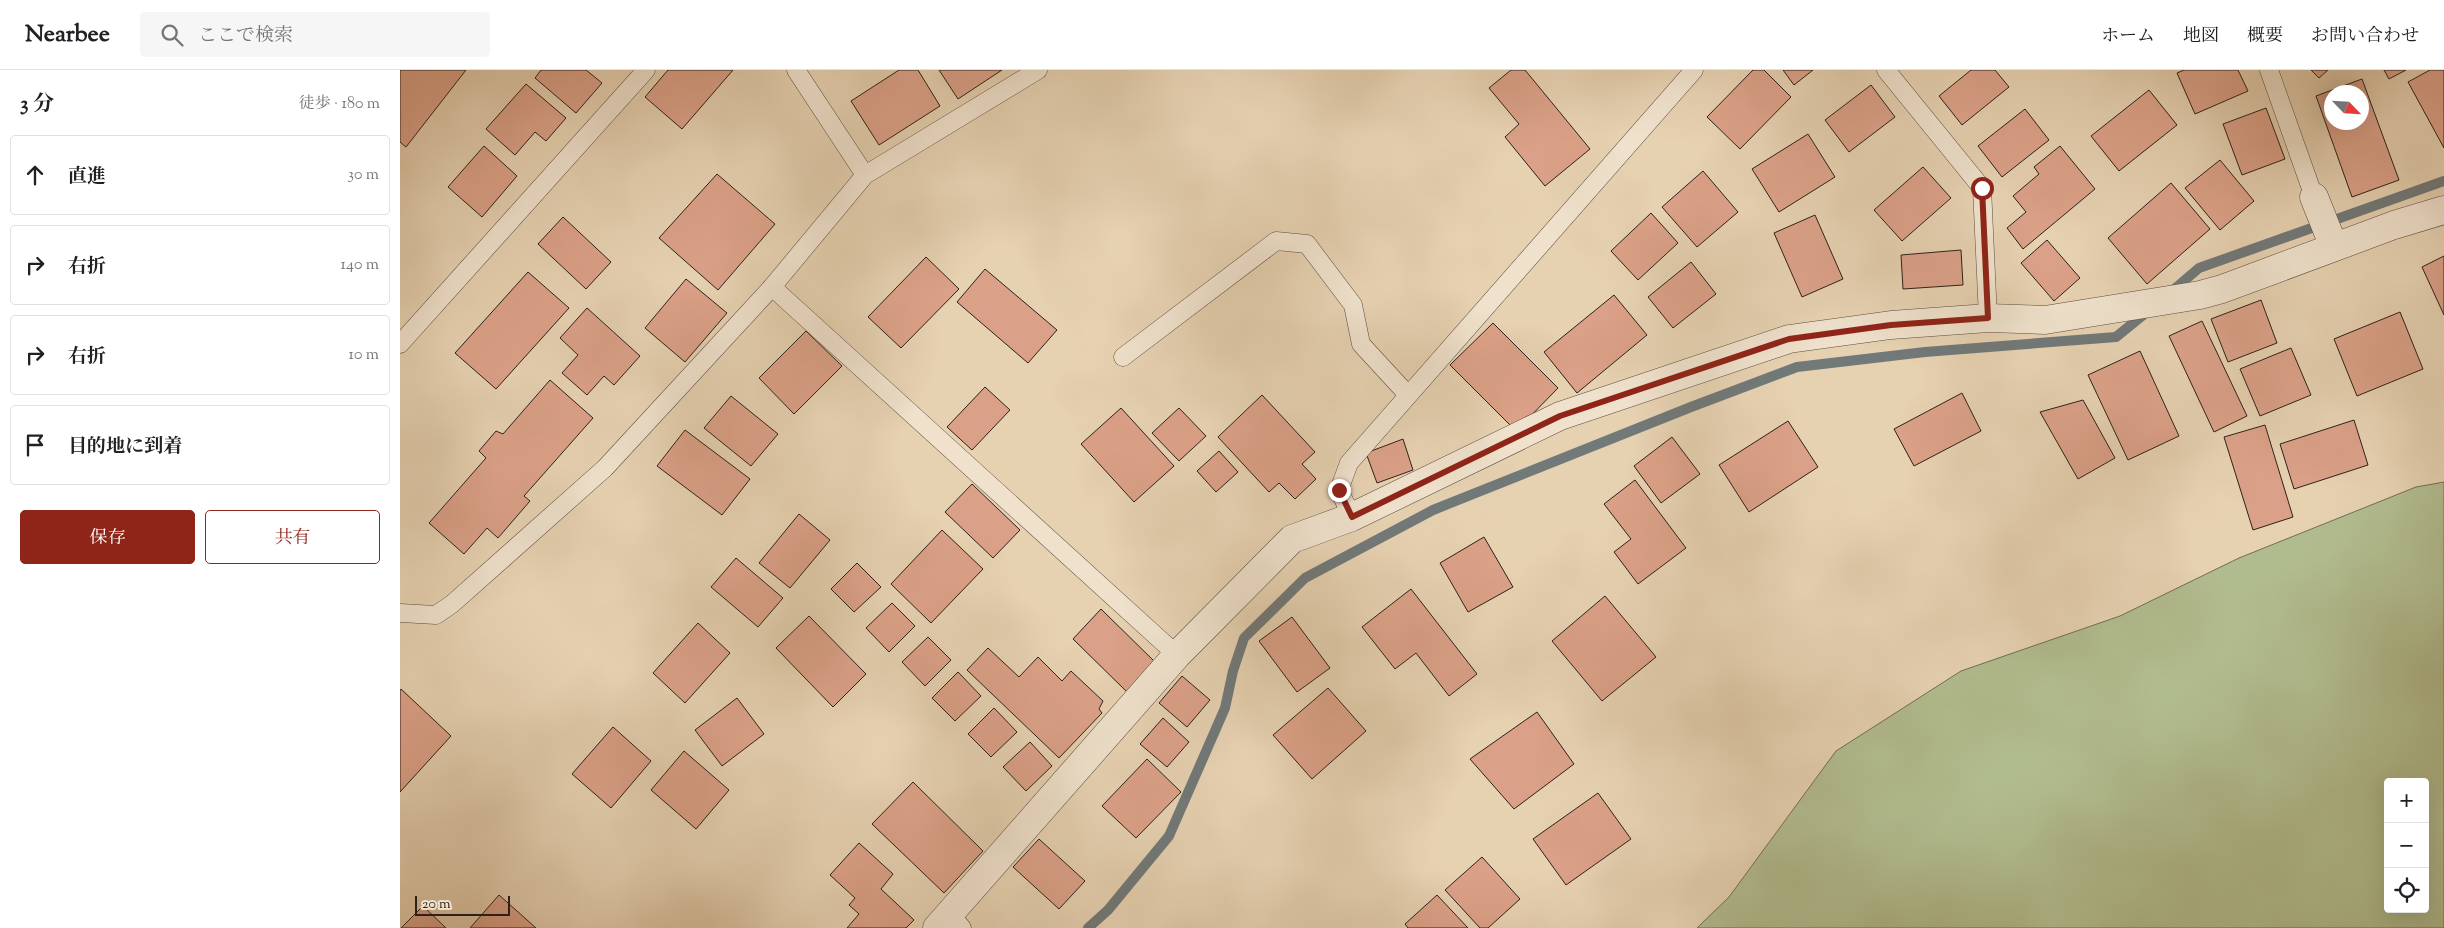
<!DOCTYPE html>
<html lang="ja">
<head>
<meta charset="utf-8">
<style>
	body { margin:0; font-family:"Sorts Mill Goudy","Noto Serif JP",serif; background:#f6f6f6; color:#202124 }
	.controls { position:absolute; right:15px; bottom:15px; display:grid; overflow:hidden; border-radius:5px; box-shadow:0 5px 20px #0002 }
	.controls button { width:45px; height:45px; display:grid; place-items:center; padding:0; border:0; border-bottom:1px solid #e0e0e0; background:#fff; color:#202124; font:25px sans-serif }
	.compass { position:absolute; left:1924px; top:15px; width:45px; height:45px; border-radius:50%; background:#fff; box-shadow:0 5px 20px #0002; rotate:115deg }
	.scale { position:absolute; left:15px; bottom:12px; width:95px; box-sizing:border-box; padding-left:5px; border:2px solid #2e201a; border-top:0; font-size:14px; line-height:18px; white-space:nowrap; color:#2e201a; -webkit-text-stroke:4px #efe1cc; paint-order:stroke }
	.stop { position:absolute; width:15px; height:15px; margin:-11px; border:4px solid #8f2418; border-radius:50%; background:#fff }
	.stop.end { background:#8f2418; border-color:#fff; box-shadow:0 1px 5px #0008 }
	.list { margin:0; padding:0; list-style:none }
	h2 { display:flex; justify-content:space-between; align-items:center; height:65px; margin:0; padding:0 20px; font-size:21px }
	h2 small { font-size:16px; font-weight:400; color:#757577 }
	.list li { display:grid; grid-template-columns:32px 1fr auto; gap:15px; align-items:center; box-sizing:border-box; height:80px; margin:0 10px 10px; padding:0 10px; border:1px solid #e0e0e0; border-radius:5px }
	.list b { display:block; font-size:19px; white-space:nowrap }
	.list em { font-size:16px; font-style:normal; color:#757577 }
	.actions { display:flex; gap:10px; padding:15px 20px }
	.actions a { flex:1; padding:11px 0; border:1px solid #8f2418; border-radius:5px; text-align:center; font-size:18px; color:#8f2418 }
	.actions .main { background:#8f2418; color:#fff }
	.icon { flex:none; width:28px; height:28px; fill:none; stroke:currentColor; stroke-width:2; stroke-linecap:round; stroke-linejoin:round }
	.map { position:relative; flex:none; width:2044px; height:858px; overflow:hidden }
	header { display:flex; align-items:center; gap:30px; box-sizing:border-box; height:70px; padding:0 25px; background:#fff; border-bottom:1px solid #e0e0e0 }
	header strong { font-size:24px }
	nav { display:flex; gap:28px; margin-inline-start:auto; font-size:18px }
	.search { width:350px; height:45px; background:#f6f6f6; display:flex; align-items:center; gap:12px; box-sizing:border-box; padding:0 18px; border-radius:5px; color:#757577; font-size:19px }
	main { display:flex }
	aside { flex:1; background:#fff }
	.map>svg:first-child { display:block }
</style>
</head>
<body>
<header>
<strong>Nearbee</strong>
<div class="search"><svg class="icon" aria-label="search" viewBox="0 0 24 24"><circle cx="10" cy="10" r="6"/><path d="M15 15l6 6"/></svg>ここで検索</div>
<nav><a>ホーム</a><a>地図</a><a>概要</a><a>お問い合わせ</a></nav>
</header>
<main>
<aside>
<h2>3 分<small>徒歩 · 180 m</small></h2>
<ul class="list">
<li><svg class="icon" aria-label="ahead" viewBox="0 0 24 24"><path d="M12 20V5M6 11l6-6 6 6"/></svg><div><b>直進</b></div><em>30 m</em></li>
<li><svg class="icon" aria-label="right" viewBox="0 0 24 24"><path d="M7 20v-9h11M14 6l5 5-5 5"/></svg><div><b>右折</b></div><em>140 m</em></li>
<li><svg class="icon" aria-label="right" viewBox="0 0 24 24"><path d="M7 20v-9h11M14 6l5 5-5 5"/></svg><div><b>右折</b></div><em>10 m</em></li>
<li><svg class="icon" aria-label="arrive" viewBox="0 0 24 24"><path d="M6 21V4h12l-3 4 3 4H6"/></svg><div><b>目的地に到着</b></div></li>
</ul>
<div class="actions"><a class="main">保存</a><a>共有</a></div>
</aside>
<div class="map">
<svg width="2044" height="858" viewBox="0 0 2044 858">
	<rect width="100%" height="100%" fill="#e6d1b1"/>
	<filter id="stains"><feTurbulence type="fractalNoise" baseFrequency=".004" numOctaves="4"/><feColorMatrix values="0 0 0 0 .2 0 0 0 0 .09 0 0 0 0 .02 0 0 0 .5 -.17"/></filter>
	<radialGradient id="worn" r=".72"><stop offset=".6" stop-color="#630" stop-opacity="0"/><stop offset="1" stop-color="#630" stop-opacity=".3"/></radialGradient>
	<path fill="#b1bc8e" stroke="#706e54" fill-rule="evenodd" d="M2044,412V858H1297L1329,827L1436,681L1561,601L1720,546L1839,488L2016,417ZM1988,712H2025V839H1988Z"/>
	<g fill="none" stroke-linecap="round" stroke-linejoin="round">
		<g stroke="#717979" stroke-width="10">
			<path d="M1771,222L1799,198L2044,111"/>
			<path d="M688,858L708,840L769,766L825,638L833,601L844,568L905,508L1033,440L1291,337L1397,297L1525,282L1716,267L1748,241"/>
		</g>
	</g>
	<g fill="#dba188" stroke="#2e201a" fill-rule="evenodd">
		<path d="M0,0H66L6,77L0,72Z"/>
		<path d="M141,0H186L202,13L176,43L135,8Z"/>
		<path d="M268,0H333L282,59L245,27Z"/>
		<path d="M499,0H518L540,36L479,75L451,31Z"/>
		<path d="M539,0H602L558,29Z"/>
		<path d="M1111,0H1125L1190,79L1145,116L1105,67L1119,54L1089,18Z"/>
		<path d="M1353,0H1364L1391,27L1340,79L1307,47Z"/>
		<path d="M1383,0H1413L1394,15Z"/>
		<path d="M1571,0H1595L1609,17L1562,55L1539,26Z"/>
		<path d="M1784,0H1838L1848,21L1795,44L1777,3Z"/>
		<path d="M1911,0H1928L1919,8Z"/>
		<path d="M1984,0H2006L1989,9Z"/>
		<path d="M2030,0H2044V78L2008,12Z"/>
		<path d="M1962,9L1999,110L1952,127L1916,26ZM1932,22H1962V52H1932Z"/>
		<path d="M126,14L166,48L146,71L135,62L115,85L86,59Z"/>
		<path d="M1471,15L1495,47L1449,82L1425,50Z"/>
		<path d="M1749,20L1777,55L1719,101L1691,66Z"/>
		<path d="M1866,38L1885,89L1842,105L1823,54Z"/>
		<path d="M1625,39L1649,70L1602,107L1578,76Z"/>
		<path d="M1408,64L1435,107L1379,142L1352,99Z"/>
		<path d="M84,76L117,106L82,147L48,117Z"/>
		<path d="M1660,76L1695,119L1623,179L1607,158L1626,142L1613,126L1639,104L1634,97Z"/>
		<path d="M1820,90L1854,131L1820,160L1785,118Z"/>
		<path d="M1523,97L1551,128L1502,171L1474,140Z"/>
		<path d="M1303,101L1338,142L1297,177L1262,137Z"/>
		<path d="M317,104L375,154L318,220L259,168Z"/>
		<path d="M1771,113L1810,159L1747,214L1708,168Z"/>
		<path d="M1251,143L1278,173L1238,210L1211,181Z"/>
		<path d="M1415,145L1443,209L1402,227L1374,163Z"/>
		<path d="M163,147L211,192L186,219L138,174Z"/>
		<path d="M1647,170L1680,208L1654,231L1621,193Z"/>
		<path d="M1561,180L1563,215L1503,219L1501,185Z"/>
		<path d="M2044,186V245L2022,197Z"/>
		<path d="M526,187L559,219L501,278L468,247Z"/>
		<path d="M1291,192L1316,224L1273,258L1248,227Z"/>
		<path d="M585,199L657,260L628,293L557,232Z"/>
		<path d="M128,202L169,238L96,319L55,283Z"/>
		<path d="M286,209L327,243L285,292L245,258Z"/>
		<path d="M1214,225L1247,265L1177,323L1144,282Z"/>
		<path d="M1861,230L1877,273L1828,292L1811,249Z"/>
		<path d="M187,238L240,286L214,315L204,306L187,325L162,303L178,285L160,268Z"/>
		<path d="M2000,242L2023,299L1957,326L1934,269Z"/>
		<path d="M1802,251L1847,346L1814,362L1769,266Z"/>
		<path d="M1093,253L1158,318L1116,361L1050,295Z"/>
		<path d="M406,261L442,296L394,344L359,308Z"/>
		<path d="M1891,278L1911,325L1860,346L1840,299Z"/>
		<path d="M1740,281L1779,366L1728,390L1688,305Z"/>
		<path d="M150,310L193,348L124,426L130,431L98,468L87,458L64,484L29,453L86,388L79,381L96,361L103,364Z"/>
		<path d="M585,317L610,340L572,380L547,357Z"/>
		<path d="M1562,323L1581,361L1514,396L1494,359Z"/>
		<path d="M862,325L915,382L902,394L916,409L895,429L879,413L869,422L818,367Z"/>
		<path d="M331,326L378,364L351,396L304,358Z"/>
		<path d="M1683,330L1715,388L1678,409L1640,342Z"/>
		<path d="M721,338L774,396L734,432L681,374Z"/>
		<path d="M779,338L806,366L779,391L752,363Z"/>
		<path d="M1954,350L1968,395L1894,419L1880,374Z"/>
		<path d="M1388,351L1418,397L1349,442L1319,395Z"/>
		<path d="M1865,355L1893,447L1853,460L1824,367Z"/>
		<path d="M285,360L350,409L322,445L257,396Z"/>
		<path d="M1272,367L1300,404L1261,433L1234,396Z"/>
		<path d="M1003,369L1013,400L977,413L966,383Z"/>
		<path d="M819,381L838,402L816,422L797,401Z"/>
		<path d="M1235,410L1286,478L1238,514L1214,482L1231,469L1204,434Z"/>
		<path d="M572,414L620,460L593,488L545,442Z"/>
		<path d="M399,444L430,470L390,518L359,493Z"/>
		<path d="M542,460L583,499L531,553L491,514Z"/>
		<path d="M1084,467L1113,517L1068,542L1040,493Z"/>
		<path d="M336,488L383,528L358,557L311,517Z"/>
		<path d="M457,493L481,517L454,542L431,519Z"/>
		<path d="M1011,519L1077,604L1049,626L1016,583L995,599L962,557Z"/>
		<path d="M1205,526L1256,587L1202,631L1152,571Z"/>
		<path d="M492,533L515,556L489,582L466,558Z"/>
		<path d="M701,539L755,592L727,622L673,569Z"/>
		<path d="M409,546L466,604L433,637L376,578Z"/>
		<path d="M892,547L930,598L897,622L859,571Z"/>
		<path d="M298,553L330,583L285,633L253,603Z"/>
		<path d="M528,567L551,590L525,616L502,592Z"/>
		<path d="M588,578L619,607L638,587L662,611L671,601L703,631L699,639L702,643L659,688L567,600Z"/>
		<path d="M558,602L581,626L555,651L532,628Z"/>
		<path d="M782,606L810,630L787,657L759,633Z"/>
		<path d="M928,618L966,661L912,709L873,665Z"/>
		<path d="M1,619L51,666L0,722V621Z"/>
		<path d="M337,628L364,664L322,696L295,660Z"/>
		<path d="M594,638L617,662L591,687L568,664Z"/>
		<path d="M1137,642L1174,694L1114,739L1070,689Z"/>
		<path d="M763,648L789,672L767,697L740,674Z"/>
		<path d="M213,657L251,691L211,738L172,704Z"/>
		<path d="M630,672L652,696L626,721L603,697Z"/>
		<path d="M284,681L329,720L296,759L251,720Z"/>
		<path d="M747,689L781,722L736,768L702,736Z"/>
		<path d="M513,712L583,781L544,823L472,754Z"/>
		<path d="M1198,723L1231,769L1166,815L1133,769Z"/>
		<path d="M639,769L685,811L659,839L613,797Z"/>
		<path d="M459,773L493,804L481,819L514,850L506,858H447L459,844L449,835L455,828L430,805Z"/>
		<path d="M1082,787L1120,829L1088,858H1080L1045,820Z"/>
		<path d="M99,825L136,858H70Z"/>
		<path d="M1037,825L1068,858H1008L1005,854Z"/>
		<path d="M23,836L46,858H1Z"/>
	</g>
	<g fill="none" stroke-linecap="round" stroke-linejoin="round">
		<g stroke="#5c4c40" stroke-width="19">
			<g id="lane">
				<path d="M396,0L465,105"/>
				<path d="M1486,0L1582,118L1588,248"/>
				<path d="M1869,0L1914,127"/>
				<path d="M372,217L777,585"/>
				<path d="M0,274L246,0"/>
				<path d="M723,287L876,171L907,174L953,235L961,274L1008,325"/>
				<path d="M952,447L939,420L949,393L1294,0"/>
				<path d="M0,543L36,545L52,534L205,398L372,217L465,105L638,0"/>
				<path d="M550,843L562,858"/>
			</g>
		</g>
		<g stroke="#5c4c40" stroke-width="29">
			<g id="street">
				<path d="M1914,127L1934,177"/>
				<path d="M537,858L777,585L892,469L952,447L1160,346L1389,269L1491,255L1588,248L1645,250L1800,225L1822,219L1994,155L2044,140"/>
			</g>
		</g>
		<use href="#lane" stroke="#efe1cc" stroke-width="18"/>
		<use href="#street" stroke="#efe1cc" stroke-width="28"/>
	</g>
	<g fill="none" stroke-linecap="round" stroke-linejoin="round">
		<path stroke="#8f2418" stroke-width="6" d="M939,420L952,447L1160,346L1389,269L1491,255L1588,248L1582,118"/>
	</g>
	<rect width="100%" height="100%" filter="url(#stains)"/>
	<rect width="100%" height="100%" fill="url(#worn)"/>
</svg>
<div class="controls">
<button>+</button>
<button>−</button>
<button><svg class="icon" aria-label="locate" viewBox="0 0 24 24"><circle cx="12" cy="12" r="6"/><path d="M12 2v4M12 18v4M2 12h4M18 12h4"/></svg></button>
</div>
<svg class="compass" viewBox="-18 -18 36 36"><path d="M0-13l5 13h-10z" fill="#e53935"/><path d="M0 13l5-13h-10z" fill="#757577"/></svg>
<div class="scale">20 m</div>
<div class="stop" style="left:1582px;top:118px"></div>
<div class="stop end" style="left:939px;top:420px"></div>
</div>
</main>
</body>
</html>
